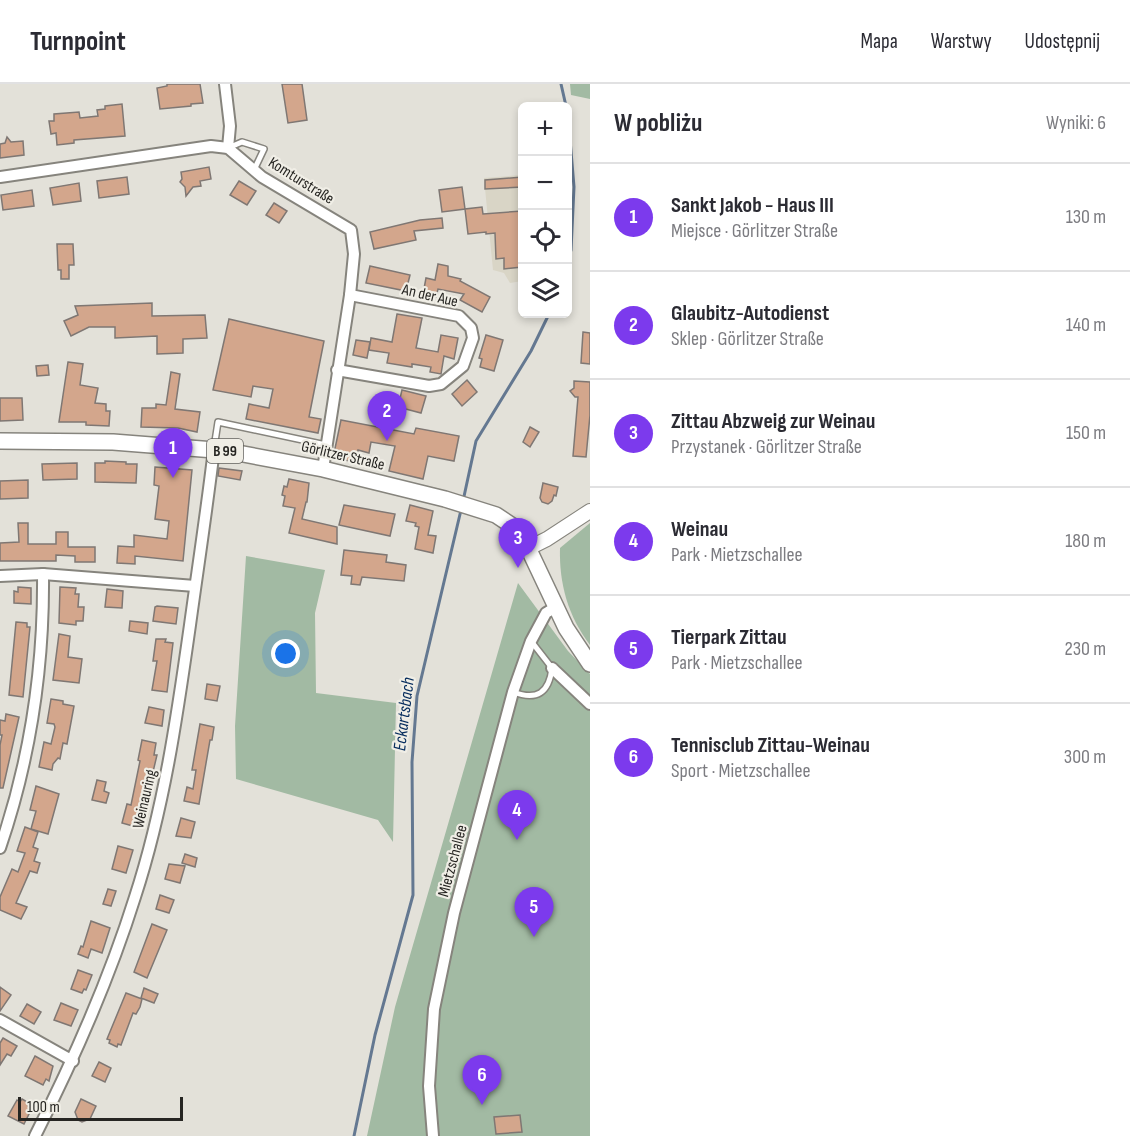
<!DOCTYPE html>
<html lang="pl">
<head>
<meta charset="utf-8">
<style>
	body { margin:0; font-family:"Sofia Sans Condensed",sans-serif; background:#f2f2f3; color:#2b2b33 }
	.controls { position:absolute; right:18px; top:18px; display:grid; overflow:hidden; border-radius:9px; box-shadow:0 3px 9px #0003 }
	.controls button { width:54px; height:54px; display:grid; place-items:center; padding:0; border:0; border-bottom:2px solid #e1e1e2; background:#fff; color:#2b2b33; font:30px sans-serif }
	.scale { position:absolute; left:18px; bottom:15px; width:165px; box-sizing:border-box; padding-left:6px; border:3px solid #262522; border-top:0; font-size:16px; line-height:21px; white-space:nowrap; color:#262522; -webkit-text-stroke:4px #f0eee6; paint-order:stroke }
	.you { position:absolute; left:286px; top:570px; width:21px; height:21px; margin:-15px; border:4px solid #fff; border-radius:50%; background:#1a73e8; box-shadow:0 0 0 9px #1a73e833 }
	.badge { display:grid; place-items:center; width:39px; height:39px; border-radius:50%; background:#7c3aed; color:#fff; font-size:20px; font-weight:700 }
	.pin { position:absolute; translate:-50% -50px; filter:drop-shadow(0 2px 3px #0008) }
	.pin::after { content:''; position:absolute; top:32px; width:21px; height:18px; background:inherit; clip-path:polygon(0 0,100% 0,50% 100%) }
	.list { margin:0; padding:0; list-style:none }
	h2 { display:flex; justify-content:space-between; align-items:center; height:78px; margin:0; padding:0 24px; font-size:26px }
	h2 small { font-size:20px; font-weight:400; color:#7c7c81 }
	.list li { display:grid; grid-template-columns:39px 1fr auto; gap:18px; align-items:center; box-sizing:border-box; height:108px; padding:0 24px; border-top:2px solid #e1e1e2 }
	.list b { display:block; font-size:22px; white-space:nowrap }
	.list p { margin:0; font-size:20px; white-space:nowrap; color:#7c7c81 }
	.list em { font-size:20px; font-style:normal; color:#7c7c81 }
	.icon { flex:none; width:33px; height:33px; fill:none; stroke:currentColor; stroke-width:2; stroke-linecap:round; stroke-linejoin:round }
	.map { position:relative; flex:none; width:590px; height:1052px; overflow:hidden }
	header { display:flex; align-items:center; gap:36px; box-sizing:border-box; height:84px; padding:0 30px; background:#fff; border-bottom:2px solid #e1e1e2 }
	header strong { font-size:28px }
	nav { display:flex; gap:33px; margin-inline-start:auto; font-size:21px }
	main { display:flex }
	aside { flex:1; background:#fff }
	.map>svg:first-child { display:block }
</style>
</head>
<body>
<header>
<strong>Turnpoint</strong>
<nav><a>Mapa</a><a>Warstwy</a><a>Udostępnij</a></nav>
</header>
<main>
<div class="map">
<svg width="590" height="1052" viewBox="0 0 590 1052">
	<rect width="100%" height="100%" fill="#e3e1d9"/>
	<path fill="#d9d5c6" d="M522,91V197L510,199L504,189L493,186L484,94Z"/>
	<g fill="#a2baa3">
		<path d="M570,0H590V15L571,11Z"/>
		<path d="M590,439V561C568,532 559,500 560,464Z"/>
		<path d="M246,472L325,486L315,529L316,609L396,619L393,758L378,736L236,695L235,642Z"/>
		<path d="M518,499L568,567L590,590V1052H367L395,923Z"/>
	</g>
	<g fill="none" stroke-linecap="round" stroke-linejoin="round">
		<g stroke="#647891" stroke-width="3">
			<path d="M561,0L566,22"/>
			<path d="M568,32L574,103L571,166L568,176"/>
			<path d="M463,417L476,357L531,267L549,230"/>
			<path d="M354,1052L375,951L413,811L412,678L417,612L461,426"/>
		</g>
	</g>
	<g fill="#d3a68c" stroke="#7f7773" stroke-width="1.5">
		<path d="M167,0H200L203,19L191,20V22L160,25L157,4L167,2Z"/>
		<path d="M282,0H302L307,36L288,39Z"/>
		<path d="M122,20L125,52L74,56V59L57,61L56,49L51,50L49,37H54V30L79,28L80,34L98,32L97,26L105,25V22Z"/>
		<path d="M7,53L11,58L23,57L24,71L0,74V60L5,59Z"/>
		<path d="M209,83L211,95L200,97L201,102L193,103L186,112L185,103L180,98L182,95L181,88Z"/>
		<path d="M127,93L129,110L99,114L97,97Z"/>
		<path d="M522,93V103L485,105V96Z"/>
		<path d="M239,97L256,107L247,121L230,111Z"/>
		<path d="M79,99L81,117L53,121L50,104Z"/>
		<path d="M462,103L465,125L442,128L439,106Z"/>
		<path d="M32,106L34,122L3,126L1,111Z"/>
		<path d="M274,119L287,127L279,139L266,131Z"/>
		<path d="M482,123L483,130L522,127V183L504,185V174L496,175L495,149L486,150V148L468,150L465,125Z"/>
		<path d="M442,134L443,144L414,147L416,156L374,165L370,148L420,136Z"/>
		<path d="M57,160H73L74,181H69V195H61V186H58Z"/>
		<path d="M438,180L448,182V192L461,195L460,197L490,213L482,228L460,216L464,210L438,205L436,213L423,210L426,194L435,196Z"/>
		<path d="M370,182L410,191L406,207L366,199Z"/>
		<path d="M152,219V232L205,231L207,254L183,255V269L157,270V252L115,254V243H89L71,252L64,237L78,231L75,222Z"/>
		<path d="M397,230L422,234L416,264L438,268L441,251L458,254L454,275L444,272L441,290L430,288L431,283L412,280V283L387,279L389,269L369,266L371,254L392,258Z"/>
		<path d="M229,235L324,257L309,333L321,335L318,349L246,335L249,320L269,324L273,305L253,302L251,313L213,306Z"/>
		<path d="M583,248L590,249V280L581,279Z"/>
		<path d="M486,251L503,256L494,287L480,283L482,275L479,274Z"/>
		<path d="M356,256L370,258L367,274L353,271Z"/>
		<path d="M68,278L83,280L80,301L98,304L95,319L106,320V327H110L109,342L86,341V338H59Z"/>
		<path d="M48,281L49,291L37,292L36,282Z"/>
		<path d="M171,288L180,290L175,325L200,328L197,348L178,344L141,343L142,324H156V320L166,321Z"/>
		<path d="M467,296L477,308L462,322L452,310Z"/>
		<path d="M574,297L590,298V331L586,373L573,372L578,313H575L570,307L574,304Z"/>
		<path d="M402,306L426,312L421,329L398,323Z"/>
		<path d="M0,314H22L23,336L0,337Z"/>
		<path d="M341,336L414,350L416,344L459,352L454,377L428,372L423,395L389,387L395,362L371,358L369,369L358,366L355,378L333,374Z"/>
		<path d="M530,343L539,348L530,363L523,358Z"/>
		<path d="M105,377L126,378V380H137L136,399L95,398V379H105Z"/>
		<path d="M77,379V395L43,396L42,380Z"/>
		<path d="M155,383L192,386L183,477L135,472V480L117,479L118,462L134,463V451L167,455L169,437L155,435L159,402L154,401Z"/>
		<path d="M219,384L242,387L240,396L218,392Z"/>
		<path d="M289,395L309,399L307,418H306L302,435L337,443V460L289,449L295,424L283,422L285,412L282,411L284,402L287,403Z"/>
		<path d="M28,396V414L0,415V397Z"/>
		<path d="M543,399L558,403L556,412L554,411L552,417L548,420L542,418L540,414Z"/>
		<path d="M344,421L395,430L390,452L339,441Z"/>
		<path d="M410,421L433,427L428,451L436,452L433,469L415,465L419,443L415,442L416,439L406,437Z"/>
		<path d="M18,439H28V460H56V448H68V463H95V478H75V472L56,471V477H0V459L19,458Z"/>
		<path d="M344,466L387,471L386,478L406,481L404,497L362,493L360,501L351,500L352,492L341,491Z"/>
		<path d="M18,503L31,504V520L14,519V507L18,508Z"/>
		<path d="M60,503L76,504L75,510H79L78,523H84L83,537H76V541L59,539Z"/>
		<path d="M107,505L123,507L122,524L105,523Z"/>
		<path d="M157,522L178,524L176,540L153,537L155,523Z"/>
		<path d="M130,537L148,539L147,550L129,547Z"/>
		<path d="M16,538L27,539V543H30L23,613L9,611Z"/>
		<path d="M59,550L70,552L68,573L82,575L79,599L53,596Z"/>
		<path d="M156,555H166L165,558L173,559L167,608L152,606L157,577H153Z"/>
		<path d="M207,600L220,602L217,617L205,615Z"/>
		<path d="M51,615L63,617V620L74,622L67,660L63,659L60,675L58,674L53,680L52,686L39,683L44,658L51,660L55,643L54,640L47,639Z"/>
		<path d="M149,623L164,626L162,642L145,639Z"/>
		<path d="M6,630L19,633L3,704H0V661L2,651H0V636L5,637Z"/>
		<path d="M200,640L214,643L212,656H210L199,720L184,717L187,703L193,705L196,686H192Z"/>
		<path d="M142,656L156,659L154,671H157L148,709L145,708L141,724L145,725L140,744L122,739L127,720L131,721L140,677L138,676Z"/>
		<path d="M97,696L106,698L104,707L109,709L106,719L92,716Z"/>
		<path d="M36,702L59,710L48,750L31,745L36,727L30,726Z"/>
		<path d="M181,734L195,738L191,754L176,752Z"/>
		<path d="M25,743L38,748L33,763L38,765L34,777L40,779L37,789L30,787L16,819L27,823L21,835L0,826V813L12,785L18,788L22,777L25,769L17,767Z"/>
		<path d="M118,762L133,766L126,789L112,785Z"/>
		<path d="M185,770L197,774L195,783L182,779Z"/>
		<path d="M169,780L185,782L180,799L165,795Z"/>
		<path d="M108,805L116,807L111,822L103,820Z"/>
		<path d="M160,811L174,816L169,829L156,825Z"/>
		<path d="M91,837L110,844L102,869L91,865L88,874L78,870L81,862L83,863Z"/>
		<path d="M152,840L167,846L147,894L134,888Z"/>
		<path d="M78,886L92,891L86,906L84,905L82,909L71,905Z"/>
		<path d="M0,903L11,911L0,927Z"/>
		<path d="M144,904L158,910L154,919L141,914Z"/>
		<path d="M126,909L142,915L140,923L136,930L133,929L121,961L118,960L117,963L109,959L110,956L107,955Z"/>
		<path d="M61,919L78,926L71,942L54,936Z"/>
		<path d="M27,920L41,928L34,940L20,932Z"/>
		<path d="M3,954L17,962L11,972L7,970L0,981V959Z"/>
		<path d="M35,972L53,982L49,997L46,995L43,1001L25,992Z"/>
		<path d="M99,978L111,984L105,998L92,992Z"/>
		<path d="M22,1015L29,1019L28,1022L32,1024L24,1040L8,1032L17,1016L20,1018Z"/>
		<path d="M81,1015L96,1022L90,1035L82,1038L78,1036L75,1028Z"/>
		<path d="M520,1031L522,1048L496,1050L494,1033Z"/>
	</g>
	<g fill="none" stroke-linecap="round" stroke-linejoin="round">
		<g stroke="#86847d" stroke-width="8">
			<g id="lane">
				<path d="M228,64L242,58L264,65L254,86"/>
				<path d="M214,364L218,338L326,361"/>
				<path d="M513,608C537,617 549,609 552,584L531,557"/>
			</g>
		</g>
		<g stroke="#86847d" stroke-width="14">
			<g id="street">
				<path d="M225,0L230,42L228,64"/>
				<path d="M0,93L211,62L228,64L262,93L351,146L354,170L350,211L323,385"/>
				<path d="M337,286L429,302L441,300L463,282L473,254L471,244L459,232L350,211"/>
				<path d="M0,492L43,490L195,502"/>
				<path d="M552,584L590,620"/>
				<path d="M0,764C30,676 44,583 43,490"/>
				<path d="M0,936L73,977"/>
				<path d="M35,1052C74,975 109,896 135,813C164,724 177,633 190,541C198,483 207,424 214,365"/>
				<path d="M433,1052L429,1002L434,925L454,829L513,608L531,557L546,529L556,523"/>
			</g>
		</g>
		<g stroke="#86847d" stroke-width="16">
			<path id="secondary" d="M529,464L547,455L590,427"/>
		</g>
		<g stroke="#86847d" stroke-width="18">
			<path id="primary" d="M0,357L113,358L227,367L323,385L445,415L496,431L514,443L523,453L566,544L590,580"/>
		</g>
		<use href="#lane" stroke="#fff" stroke-width="5"/>
		<use href="#street" stroke="#fff" stroke-width="10"/>
		<use href="#secondary" stroke="#fff" stroke-width="14"/>
		<use href="#primary" stroke="#fff" stroke-width="15"/>
	</g>
	<g text-anchor="middle" dominant-baseline="central" stroke-width="4.5" stroke-linejoin="round" paint-order="stroke">
		<rect fill="#f0eee6" stroke="#63615d" stroke-width="1.5" x="207" y="355" width="36" height="24" rx="4.5"/>
		<g font-size="15" font-weight="bold" fill="#262522">
			<text x="225" y="367">B 99</text>
		</g>
		<g font-size="16" fill="#262522" stroke="#f0eee6">
			<text transform="translate(301 97) rotate(32)">Komturstraße</text>
			<text transform="translate(430 212) rotate(13)">An der Aue</text>
			<text transform="translate(343 372) rotate(13)">Görlitzer Straße</text>
			<text transform="translate(145 715) rotate(-77)">Weinauring</text>
			<text transform="translate(453 777) rotate(-75)">Mietzschallee</text>
		</g>
		<g font-size="18" font-style="italic" fill="#072d5d" stroke="#f0eee6">
			<text transform="translate(404 630) rotate(-83)">Eckartsbach</text>
		</g>
	</g>
</svg>
<div class="controls">
<button>+</button>
<button>−</button>
<button><svg class="icon" aria-label="locate" viewBox="0 0 24 24"><circle cx="12" cy="12" r="6"/><path d="M12 2v4M12 18v4M2 12h4M18 12h4"/></svg></button>
<button><svg class="icon" aria-label="layers" viewBox="0 0 24 24"><path d="M12 4l9 5-9 5-9-5zM3 14l9 5 9-5"/></svg></button>
</div>
<div class="scale">100 m</div>
<div class="you"></div>
<div class="pin badge" style="left:173px;top:394px">1</div>
<div class="pin badge" style="left:387px;top:357px">2</div>
<div class="pin badge" style="left:518px;top:484px">3</div>
<div class="pin badge" style="left:517px;top:756px">4</div>
<div class="pin badge" style="left:534px;top:853px">5</div>
<div class="pin badge" style="left:482px;top:1021px">6</div>
</div>
<aside>
<h2>W pobliżu<small>Wyniki: 6</small></h2>
<ul class="list">
<li><span class="badge">1</span><div><b>Sankt Jakob - Haus III</b><p>Miejsce · Görlitzer Straße</p></div><em>130 m</em></li>
<li><span class="badge">2</span><div><b>Glaubitz-Autodienst</b><p>Sklep · Görlitzer Straße</p></div><em>140 m</em></li>
<li><span class="badge">3</span><div><b>Zittau Abzweig zur Weinau</b><p>Przystanek · Görlitzer Straße</p></div><em>150 m</em></li>
<li><span class="badge">4</span><div><b>Weinau</b><p>Park · Mietzschallee</p></div><em>180 m</em></li>
<li><span class="badge">5</span><div><b>Tierpark Zittau</b><p>Park · Mietzschallee</p></div><em>230 m</em></li>
<li><span class="badge">6</span><div><b>Tennisclub Zittau-Weinau</b><p>Sport · Mietzschallee</p></div><em>300 m</em></li>
</ul>
</aside>
</main>
</body>
</html>
